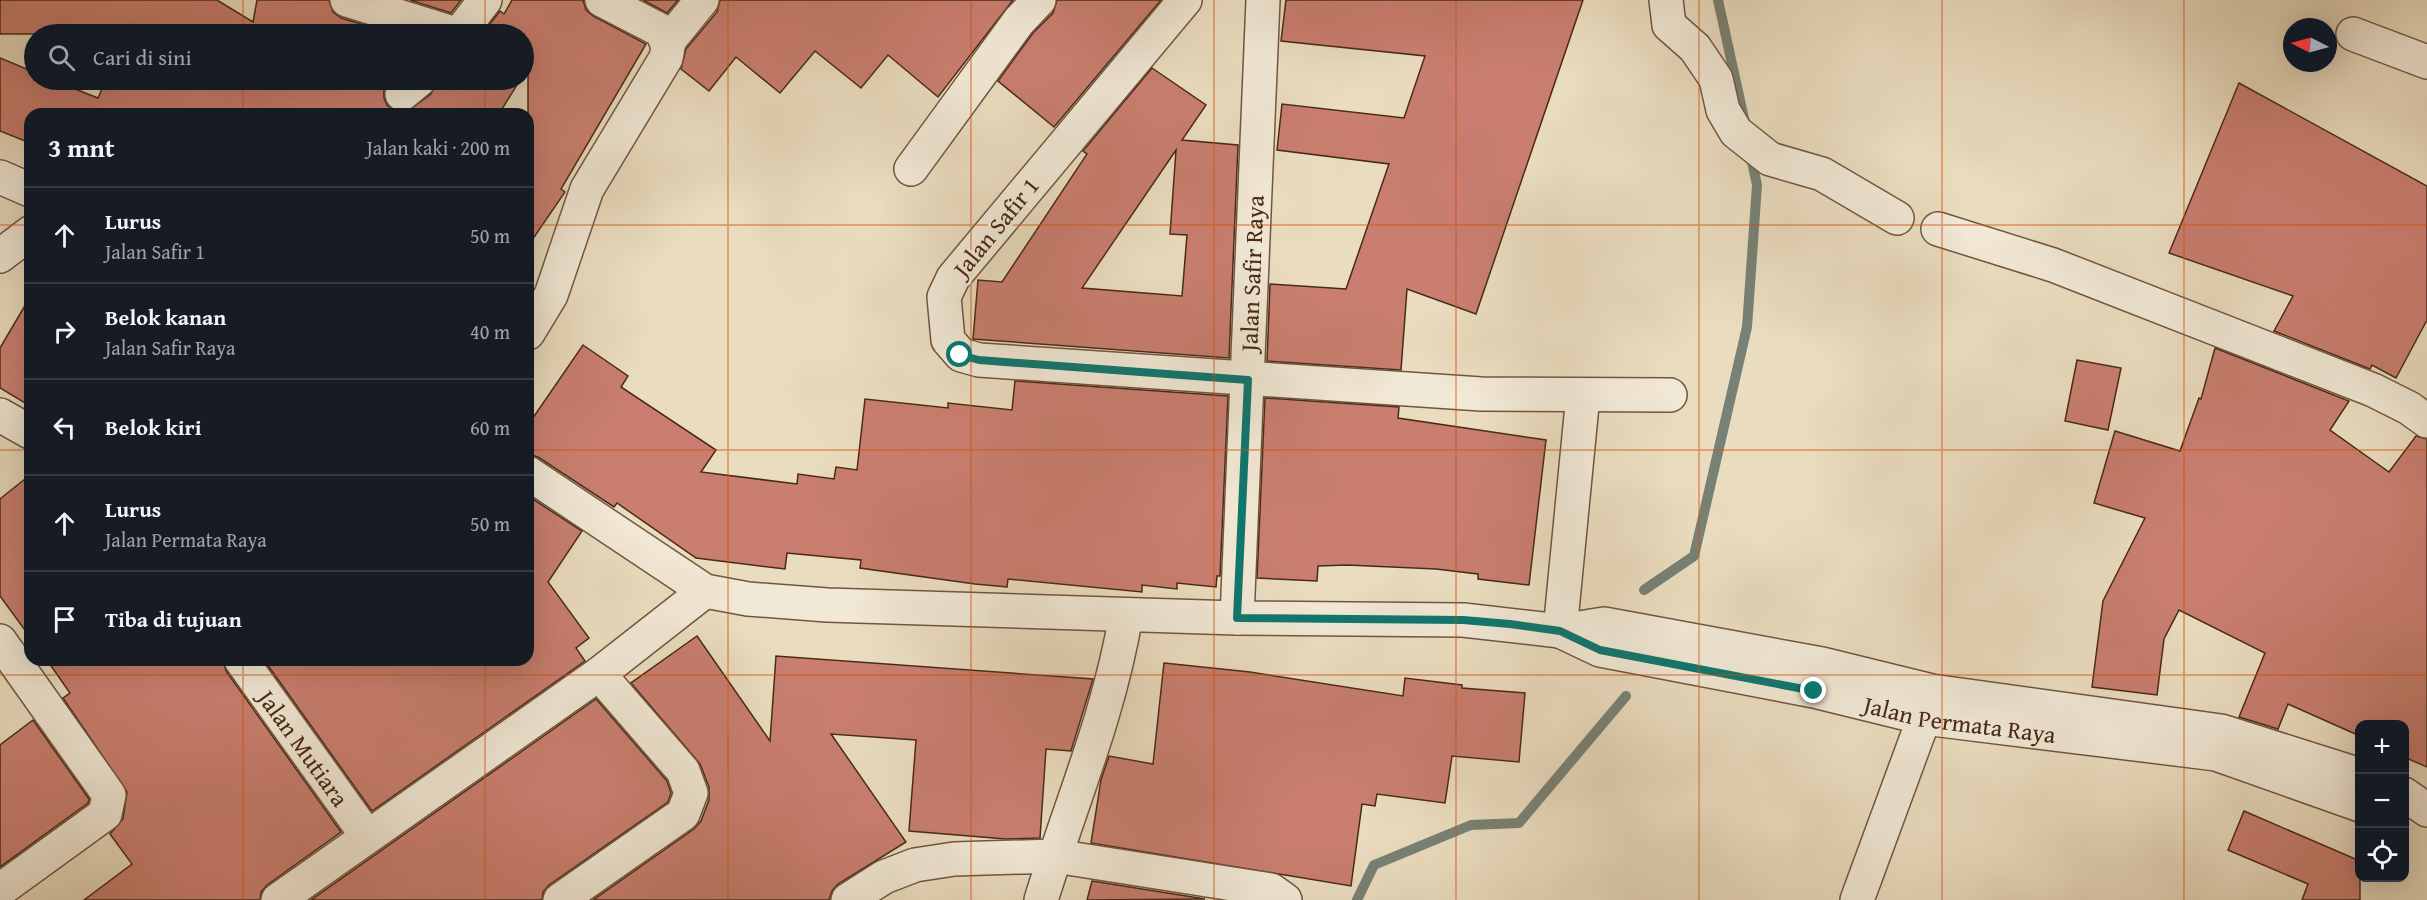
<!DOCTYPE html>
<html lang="id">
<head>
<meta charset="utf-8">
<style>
	body { margin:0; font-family:"Gentium Book Plus",serif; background:#242831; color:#f1f3f6 }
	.controls { position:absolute; right:18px; bottom:18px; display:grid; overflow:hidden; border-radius:12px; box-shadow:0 6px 24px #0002 }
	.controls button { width:54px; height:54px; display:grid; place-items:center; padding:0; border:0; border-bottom:2px solid #363941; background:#171b24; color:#f1f3f6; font:30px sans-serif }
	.compass { position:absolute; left:2283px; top:18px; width:54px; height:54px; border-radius:50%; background:#171b24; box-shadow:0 6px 24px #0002; rotate:276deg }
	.stop { position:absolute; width:18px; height:18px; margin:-14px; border:4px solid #0f766e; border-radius:50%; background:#fff }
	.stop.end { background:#0f766e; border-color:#fff; box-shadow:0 2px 6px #0008 }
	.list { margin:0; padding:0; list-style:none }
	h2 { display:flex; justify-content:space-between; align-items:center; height:78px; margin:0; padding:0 24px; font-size:26px }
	h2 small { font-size:20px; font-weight:400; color:#9ea1a6 }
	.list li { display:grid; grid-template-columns:39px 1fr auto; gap:18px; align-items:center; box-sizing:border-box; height:96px; padding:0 24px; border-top:2px solid #363941 }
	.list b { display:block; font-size:22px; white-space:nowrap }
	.list p { margin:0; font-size:20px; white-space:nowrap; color:#9ea1a6 }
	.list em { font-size:20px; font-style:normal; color:#9ea1a6 }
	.icon { flex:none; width:33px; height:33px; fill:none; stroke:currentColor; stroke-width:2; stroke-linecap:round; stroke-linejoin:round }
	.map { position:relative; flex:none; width:2427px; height:900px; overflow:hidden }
	.search { position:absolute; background:#171b24; box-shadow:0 6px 24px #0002; left:24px; top:24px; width:510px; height:66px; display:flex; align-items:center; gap:15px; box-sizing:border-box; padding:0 21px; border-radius:33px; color:#9ea1a6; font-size:22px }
	.panel { position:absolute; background:#171b24; box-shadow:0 6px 24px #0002; left:24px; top:108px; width:510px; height:558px; border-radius:18px }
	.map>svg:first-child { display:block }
</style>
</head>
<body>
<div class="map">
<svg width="2427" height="900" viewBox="0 0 2427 900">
	<rect width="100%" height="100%" fill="#eadcbf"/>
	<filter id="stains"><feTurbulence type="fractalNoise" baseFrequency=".00333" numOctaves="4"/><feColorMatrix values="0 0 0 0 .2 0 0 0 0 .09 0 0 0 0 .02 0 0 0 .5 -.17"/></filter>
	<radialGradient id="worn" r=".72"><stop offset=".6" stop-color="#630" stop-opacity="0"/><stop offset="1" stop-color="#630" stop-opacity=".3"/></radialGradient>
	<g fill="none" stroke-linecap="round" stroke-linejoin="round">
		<g stroke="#788175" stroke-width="10">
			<path d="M1718,0L1745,123"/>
			<path d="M1644,590L1694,556L1747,327L1757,185L1750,153"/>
			<path d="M1357,900L1374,865L1471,825L1519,823L1626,696"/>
		</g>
	</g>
	<g fill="#c97e6f" stroke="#482a16" stroke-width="1.5" fill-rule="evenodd">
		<path d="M0,0H217L253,22L257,0H329L333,12L341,18L395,34H0Z"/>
		<path d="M410,0H461L451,13Z"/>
		<path d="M512,0H583L586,10L593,16L646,44L561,189L565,192L528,246V66L524,73V34H482L500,11L504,14Z"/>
		<path d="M643,0H678L667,13Z"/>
		<path d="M720,0H1013L938,97L888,55L861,88L815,51L780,93L736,57L709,91L681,69L686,49L717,12Z"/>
		<path d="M1057,0H1161L1054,127L998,81L1033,33L1053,13Z"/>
		<path d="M1286,0H1583L1476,314L1407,289L1401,370L1267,361L1270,284L1346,289L1389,164L1277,150L1282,104L1404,118L1425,56L1281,41Z"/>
		<path d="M0,58L34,72V80H52L98,98L106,80H390L384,88V98L387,105L395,111L405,113L431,94L437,80H520L499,114H30V143L0,131Z"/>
		<path d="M1152,68L1206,105L1182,140L1238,145L1229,358L973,339L978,280L1002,282L1087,154L1083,151ZM1176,150L1170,234L1187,235L1182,296L1082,288Z"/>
		<path d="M2239,83L2427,186V320L2396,378L2372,365L2370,369L2274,331L2293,296L2169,253Z"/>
		<path d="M30,297V406L0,388V348Z"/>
		<path d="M583,345L628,376L621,387L716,450L701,472L797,484L798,474L834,479L836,467L857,470L865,399L948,408V403L1012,410L1015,381L1228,396L1220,576H1217L1216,587L1177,583V589L1142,585V592L1008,579L1007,587L975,584L860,568L861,560L787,553L785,569L696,558L617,503L614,507L538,457L528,454V425Z"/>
		<path d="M2215,348L2349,401L2330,430L2389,472L2416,436L2427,439V767L2404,757V724H2360V736L2288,704L2278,729L2239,717L2265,653L2179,610L2164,639L2157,695L2092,687L2103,601L2145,518L2094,503L2115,431L2180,451L2199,398L2201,399Z"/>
		<path d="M2077,360L2121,368L2108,430L2065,421Z"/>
		<path d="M1265,398L1399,407L1398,418L1546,440L1529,585L1478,579V574L1436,569L1347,565L1318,566L1317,581L1257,578Z"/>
		<path d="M30,475V637L0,596V499Z"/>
		<path d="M528,496L582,531L548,582L589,638L576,648L585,661L372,811L264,660H528Z"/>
		<path d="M697,636L770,741L776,656L1093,679L1071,751L1046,749L1040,838L1006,839L909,831L916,740L831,734L906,842L838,884L832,891L829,900H593L694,829L701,821L709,800V787L700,764L631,683Z"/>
		<path d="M47,660H223L226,671L341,832L267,885L261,892L260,900H84L132,864L110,834L123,819L127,792L63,698L70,693Z"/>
		<path d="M1164,663L1250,672L1403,696L1405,678L1462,685V688L1525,693L1519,762L1452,756L1445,803L1377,794L1375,806L1362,804L1351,886L1091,843L1101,780L1109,756L1153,764Z"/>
		<path d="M596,699L667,781L671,793L668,802L549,885L543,892L542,900H311Z"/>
		<path d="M33,720L89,799L88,803L0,867V745Z"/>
		<path d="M2244,811L2360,861V900H2302L2308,884L2228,850Z"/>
		<path d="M1092,881L1205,899L1087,900Z"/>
	</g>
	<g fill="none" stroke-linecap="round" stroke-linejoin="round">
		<g stroke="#705640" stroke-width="36">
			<g id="minor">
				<path d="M347,0L456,34"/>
				<path d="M1185,0L953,278L944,297L948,340L961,355L979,360L1481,394L1670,395"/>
				<path d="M1666,0L1669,25L1695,48L1716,79L1723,110L1736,132L1770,159L1822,174L1897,218"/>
				<path d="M459,34L485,0"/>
				<path d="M2353,34L2427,62"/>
				<path d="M667,43L702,0"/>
				<path d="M402,94L419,80"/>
				<path d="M911,169L1019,21L1039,0"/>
				<path d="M0,177L30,190"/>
				<path d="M1938,229L2053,265L2373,390L2409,408L2427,421"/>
				<path d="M0,256L30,233"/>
				<path d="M528,333L551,295L587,189L666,58L668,47L662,31L602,0"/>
				<path d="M0,415L30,432"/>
				<path d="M528,473L705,591L748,599L827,605L1237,618L1463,620L1560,631L1604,624L1822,664L1932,691L2221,731L2360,775"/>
				<path id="s1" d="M1237,618L1263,0"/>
				<path id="s2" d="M1560,631L1600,650L1814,691L1924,718L2216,754L2360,805"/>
				<path d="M1560,631L1583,395"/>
				<path d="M0,641L109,795L105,814L0,890"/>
				<path id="s3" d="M241,660L367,836"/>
				<path d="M2404,794L2427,810"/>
				<path d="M278,900L599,674L705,591"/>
				<path d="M560,900L683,814L691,793L683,771L599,674"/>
				<path d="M848,900L884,877L915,865L954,859L1055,856L1271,890L1285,900"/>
				<path d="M1041,900C1071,803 1109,716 1126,615"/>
				<path d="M1857,900L1924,718"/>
			</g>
		</g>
		<use href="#minor" stroke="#f1e8d5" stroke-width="33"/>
	</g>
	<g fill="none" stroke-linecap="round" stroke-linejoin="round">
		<path stroke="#0f766e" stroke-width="8" d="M960,355L979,360L1248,380L1237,618L1463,620L1510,624L1560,631L1600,650L1814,691"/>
	</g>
	<path fill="none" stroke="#d0520e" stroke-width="1.5" stroke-opacity="0.55" d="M243,0V34M485,0V34M728,0V900M971,0V900M1214,0V900M1456,0V900M1699,0V900M1942,0V900M2184,0V900M243,80V114M485,80V114M0,225H30M528,225H2427M0,450H30M528,450H2427M243,660V900M485,660V900M0,675H2427"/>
	<g text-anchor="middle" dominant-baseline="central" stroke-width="6" stroke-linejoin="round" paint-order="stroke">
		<g font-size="24" fill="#482a16" stroke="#f1e8d5">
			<text transform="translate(996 227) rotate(-51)">Jalan Safir 1</text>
			<text stroke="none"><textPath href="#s1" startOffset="345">Jalan Safir Raya</textPath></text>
			<text stroke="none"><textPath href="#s2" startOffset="411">Jalan Permata Raya</textPath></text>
			<text stroke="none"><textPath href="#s3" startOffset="108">Jalan Mutiara</textPath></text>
		</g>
	</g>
	<rect width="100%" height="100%" filter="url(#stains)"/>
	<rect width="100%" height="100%" fill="url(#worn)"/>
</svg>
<div class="controls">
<button>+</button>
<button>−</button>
<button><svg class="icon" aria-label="locate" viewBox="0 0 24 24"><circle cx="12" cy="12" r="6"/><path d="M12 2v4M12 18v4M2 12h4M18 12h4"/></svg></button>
</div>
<svg class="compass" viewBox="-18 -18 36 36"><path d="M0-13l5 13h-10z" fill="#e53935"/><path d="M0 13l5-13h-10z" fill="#9ea1a6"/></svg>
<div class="stop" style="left:960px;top:355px"></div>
<div class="stop end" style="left:1814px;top:691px"></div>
<div class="search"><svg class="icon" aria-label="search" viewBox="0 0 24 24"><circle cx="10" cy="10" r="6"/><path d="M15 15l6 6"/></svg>Cari di sini</div>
<section class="panel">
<h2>3 mnt<small>Jalan kaki · 200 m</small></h2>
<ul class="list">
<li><svg class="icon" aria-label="ahead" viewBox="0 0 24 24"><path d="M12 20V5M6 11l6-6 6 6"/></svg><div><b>Lurus</b><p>Jalan Safir 1</p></div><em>50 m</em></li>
<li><svg class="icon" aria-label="right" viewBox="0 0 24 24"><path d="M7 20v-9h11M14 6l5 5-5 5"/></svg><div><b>Belok kanan</b><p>Jalan Safir Raya</p></div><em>40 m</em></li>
<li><svg class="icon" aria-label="left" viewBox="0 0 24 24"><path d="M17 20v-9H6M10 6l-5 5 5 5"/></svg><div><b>Belok kiri</b></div><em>60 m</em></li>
<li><svg class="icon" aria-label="ahead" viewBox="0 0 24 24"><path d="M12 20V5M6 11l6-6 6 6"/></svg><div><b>Lurus</b><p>Jalan Permata Raya</p></div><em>50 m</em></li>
<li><svg class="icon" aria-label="arrive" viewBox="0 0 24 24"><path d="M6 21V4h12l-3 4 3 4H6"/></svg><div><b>Tiba di tujuan</b></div></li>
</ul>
</section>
</div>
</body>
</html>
